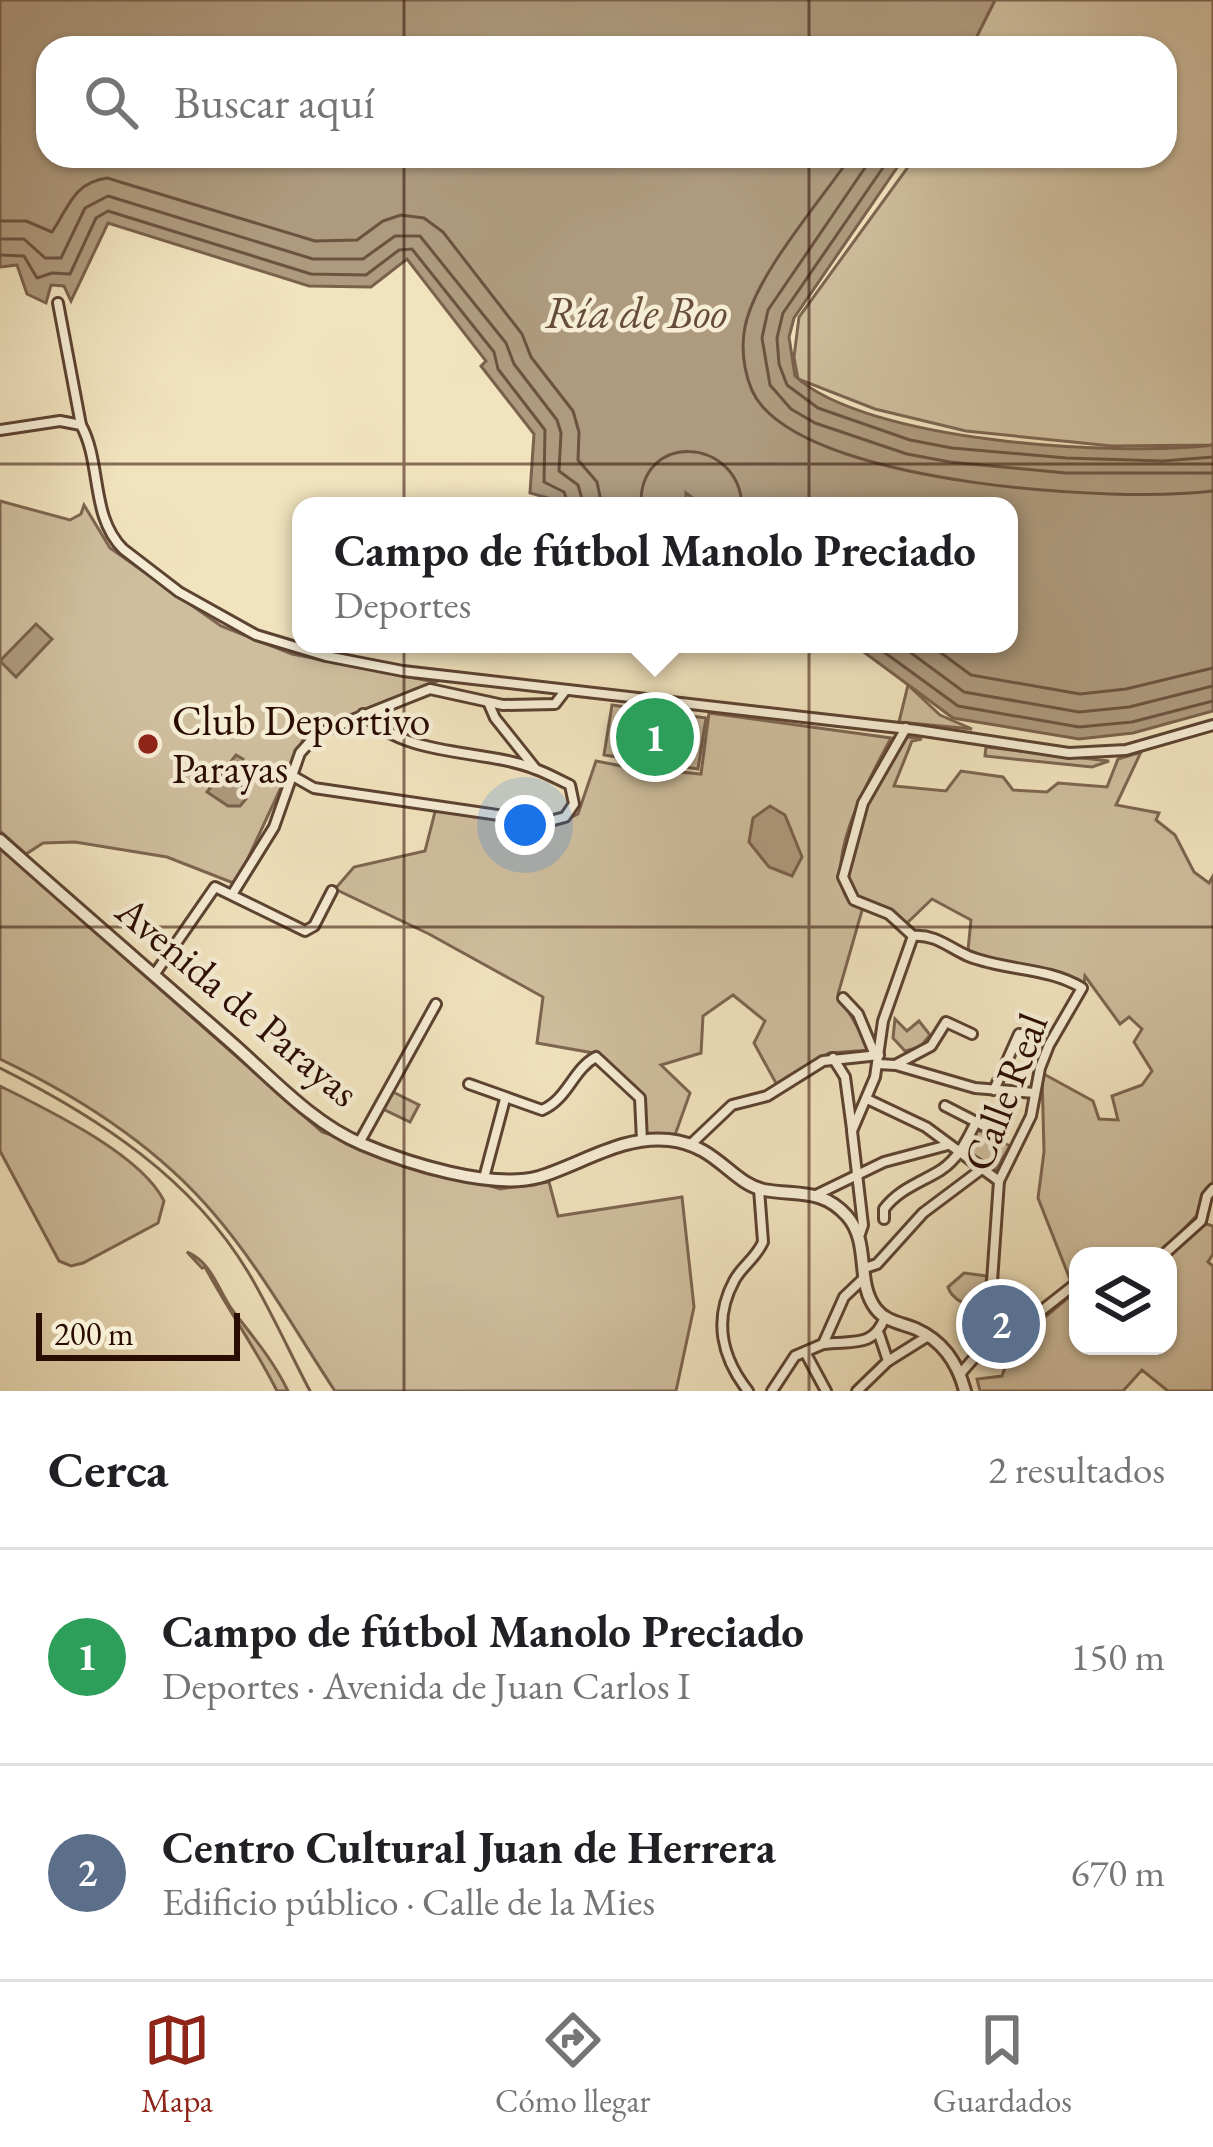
<!DOCTYPE html>
<html lang="es">
<head>
<meta charset="utf-8">
<style>
	body { margin:0; font-family:"EB Garamond",serif; background:#f6f6f6; color:#202124 }
	.controls { position:absolute; right:36px; bottom:36px; display:grid; overflow:hidden; border-radius:24px; box-shadow:0 3px 9px #0004 }
	.controls button { width:108px; height:108px; display:grid; place-items:center; padding:0; border:0; border-bottom:3px solid #e0e0e0; background:#fff; color:#202124; font:60px sans-serif }
	.scale { position:absolute; left:36px; bottom:30px; width:204px; box-sizing:border-box; padding-left:12px; border:6px solid #2b0c02; border-top:0; font-size:33px; line-height:42px; white-space:nowrap; color:#2b0c02; -webkit-text-stroke:9px #f6edd5; paint-order:stroke }
	.you { position:absolute; left:525px; top:825px; width:42px; height:42px; margin:-30px; border:9px solid #fff; border-radius:50%; background:#1a73e8; box-shadow:0 0 0 18px #1a73e833 }
	.badge { display:grid; place-items:center; width:78px; height:78px; border-radius:50%; background:#8f2418; color:#fff; font-size:39px; font-weight:700 }
	.pin { position:absolute; translate:-50% -50%; border:6px solid #fff; box-shadow:0 3px 12px #0006 }
	.popup { position:absolute; left:292px; top:497px; width:726px; height:156px; box-sizing:border-box; display:grid; place-content:center; border-radius:24px; background:#fff; filter:drop-shadow(0 3px 9px #0005); font-size:39px; white-space:nowrap; color:#757577 }
	.popup b { font-size:45px; color:#202124 }
	.popup::after { content:''; position:absolute; left:50%; top:100%; margin-left:-24px; border:24px solid transparent; border-top-color:#fff }
	.list { margin:0; padding:0; list-style:none }
	h2 { display:flex; justify-content:space-between; align-items:center; height:156px; margin:0; padding:0 48px; font-size:51px }
	h2 small { font-size:39px; font-weight:400; color:#757577 }
	.list li { display:grid; grid-template-columns:78px 1fr auto; gap:36px; align-items:center; box-sizing:border-box; height:216px; padding:0 48px; border-top:3px solid #e0e0e0 }
	.list b { display:block; font-size:45px; white-space:nowrap }
	.list p { margin:0; font-size:39px; white-space:nowrap; color:#757577 }
	.list em { font-size:39px; font-style:normal; color:#757577 }
	.icon { flex:none; width:66px; height:66px; fill:none; stroke:currentColor; stroke-width:2; stroke-linecap:round; stroke-linejoin:round }
	.map { position:relative; flex:none; width:1213px; height:1391px; overflow:hidden }
	.search { position:absolute; background:#fff; box-shadow:0 3px 9px #0004; left:36px; right:36px; top:36px; height:132px; display:flex; align-items:center; gap:30px; box-sizing:border-box; padding:0 42px; border-radius:36px; color:#757577; font-size:45px }
	.sheet { height:588px; background:#fff }
	nav { display:flex; justify-content:space-around; align-items:center; box-sizing:border-box; height:168px; border-top:3px solid #e0e0e0; background:#fff; font-size:33px; color:#757577 }
	nav a { display:grid; justify-items:center; gap:6px }
	nav .on { color:#8f2418 }
	.map>svg:first-child { display:block }
</style>
</head>
<body>
<div class="map">
<svg width="1213" height="1391" viewBox="0 0 1213 1391">
	<rect width="100%" height="100%" fill="#f1e3be"/>
	<filter id="stains"><feTurbulence type="fractalNoise" baseFrequency=".00167" numOctaves="4"/><feColorMatrix values="0 0 0 0 .2 0 0 0 0 .09 0 0 0 0 .02 0 0 0 .5 -.17"/></filter>
	<radialGradient id="worn" r=".72"><stop offset=".6" stop-color="#630" stop-opacity="0"/><stop offset="1" stop-color="#630" stop-opacity=".3"/></radialGradient>
	<g fill="#cfbe9e" stroke="#7d6550" stroke-width="3" fill-rule="evenodd">
		<path d="M995,0H1213V445L1112,446L966,431L875,409L798,379L794,357L799,317L916,156H1165V48H971Z"/>
		<path d="M0,501L70,520L81,514L84,505L110,548L221,626L292,654L435,682L304,738L236,884L167,857L75,842L43,843L26,854L0,831Z"/>
		<path d="M908,685L940,715L972,729L899,722Z"/>
		<path d="M612,705L706,718L698,769L604,755Z"/>
		<path d="M709,713L891,738C871,776 822,860 848,900L863,907L838,994L871,1050L829,1053L777,1085L754,1043L765,1021L733,995L703,1016L701,1053L661,1065L690,1093L675,1135L646,1134L645,1100L599,1054L537,1043L543,997L429,934L335,889L354,867L425,851L436,808L554,826L578,814L596,761L668,775L670,771L701,774Z"/>
		<path d="M907,737L922,739L912,741L894,786L946,791L961,771L1003,777L1013,790L1047,792L1058,783L1107,787L1118,759L1141,752L1116,805L1159,813L1156,820L1175,835L1194,872L1209,883L1213,876V1182L1205,1191L1200,1212L1177,1236L1184,1242L1203,1223L1213,1226V1254L1208,1262L1213,1266V1391H1168L1142,1370L1123,1391H980L977,1379L1002,1376L1013,1344L1075,1292L1038,1198L1044,1152L1042,1073L1093,1101L1099,1119L1118,1120L1112,1096L1142,1085L1152,1071L1134,1042L1142,1029L1129,1017L1120,1024L1085,976L1084,984C1046,968 1006,966 968,950L971,920L932,899L907,923L880,905L855,895L847,872L867,805ZM1078,1256H1168V1346H1078Z"/>
		<path d="M986,747L1109,761L1092,767L985,756Z"/>
		<path d="M0,848L322,1132L500,1189L549,1182L558,1216L682,1197L694,1307L676,1391H335C296,1332 261,1269 215,1215C158,1147 80,1097 0,1059Z"/>
		<path d="M895,1019L907,1031L919,1021L930,1035L920,1047L905,1051L893,1038Z"/>
		<path d="M0,1086C46,1109 141,1154 164,1201L158,1223L83,1263L71,1266L59,1261L0,1151Z"/>
		<path d="M393,1092L419,1105L410,1122L383,1109Z"/>
		<path d="M976,1129L1010,1146L996,1169L966,1150Z"/>
		<path d="M187,1252C213,1263 218,1291 233,1311C254,1338 273,1360 288,1391H277C255,1347 228,1310 205,1267L202,1268Z"/>
		<path d="M964,1273L987,1276L982,1309C969,1306 952,1301 948,1287Z"/>
	</g>
	<g fill="#ae9a7e" stroke="#7a614c" stroke-width="3">
		<path d="M0,0H995L971,48H48V156H905L794,318L789,337L795,376C866,442 1117,457 1213,445V711L1133,733L1079,739L953,718L853,644H1009V506H703L686,493V506H576L530,493L534,434L481,366L486,361L407,259L371,287L309,286L108,223L71,301L64,286L51,285L46,303L27,294L17,265L0,267Z"/>
		<path d="M36,624L52,639L16,677L0,661Z"/>
		<path d="M236,755L243,759L238,770L246,799L240,806H228L207,792Z"/>
		<path d="M770,806L785,815L802,857L792,876L769,867L749,842L753,818Z"/>
	</g>
	<g fill="none" stroke-linecap="round" stroke-linejoin="round">
		<g stroke="#6c5340" stroke-width="3">
			<path d="M851,156C820,202 755,275 745,327C740,351 745,387 762,406C830,485 1113,503 1213,491"/>
			<path d="M873,156L768,310L762,338L770,385L791,409L815,423L907,454L950,462L1066,473H1213"/>
			<path d="M891,156L783,313L777,338L779,364L787,385L818,408L910,440L952,448L1066,458L1163,461L1213,457"/>
			<path d="M0,221H26L52,232C69,207 73,183 107,178L315,241L357,240L383,221L401,215L424,218L443,232L522,334L531,357L573,411L579,432L578,460L597,482L602,506"/>
			<path d="M0,239H24L45,258H61L85,208L108,196L313,259H363L395,236H420L506,343L514,364L557,420L561,433L559,471L578,485L584,506"/>
			<path d="M0,255L24,256L37,278L52,273L70,274L96,218L108,211L311,274L366,275L399,250L412,249L494,352L498,369L545,430L544,482L564,492L569,506"/>
			<path d="M641,506C638,431 739,436 742,506"/>
			<path d="M873,644L958,706L1079,727L1132,722L1213,701"/>
			<path d="M899,644L964,692L1079,712L1129,707L1213,686"/>
			<path d="M929,644L971,675L1080,694L1126,689L1213,668"/>
		</g>
		<path stroke="#7a614c" stroke-width="3" d="M0,1068C98,1117 194,1179 251,1277C272,1313 290,1353 310,1391"/>
		<g stroke="#5c4231" stroke-width="14">
			<g id="minor">
				<path d="M58,303L81,425"/>
				<path d="M0,430L60,421L81,425C102,463 90,516 123,549L179,592L256,635L326,656L403,671L917,730L1069,753L1126,750L1213,725"/>
				<path d="M488,702L495,718L535,768"/>
				<path d="M906,728L863,803L843,877L854,900L889,914L913,936"/>
				<path d="M291,775L314,788L546,822L565,817L574,804L570,785C559,780 547,773 535,769C482,748 409,759 363,714"/>
				<path d="M233,893L274,827L300,753L317,734L430,689L503,705L555,704L565,691"/>
				<path d="M913,936C935,934 948,947 968,956C1005,971 1048,967 1082,988L1049,1045L1040,1068L1031,1116L999,1181L991,1296L974,1358L960,1374"/>
				<path d="M154,975L215,887L305,931L314,926L332,891"/>
				<path d="M843,998L858,1014L875,1055"/>
				<path d="M833,1058L845,1077L852,1129"/>
				<path d="M878,1064L896,1065L975,1088L1035,1093"/>
				<path d="M897,1064L931,1046L946,1022L972,1034"/>
				<path d="M469,1084L542,1110C568,1099 573,1069 596,1057L640,1098L642,1141"/>
				<path d="M994,1090L1019,1034"/>
				<path d="M867,1099L926,1127L999,1181"/>
				<path d="M945,1106L986,1127"/>
				<path d="M359,1143L436,1004"/>
				<path d="M690,1145L732,1105L767,1096L823,1061L879,1055"/>
				<path d="M484,1178L505,1099"/>
				<path d="M818,1194L884,1162L948,1145"/>
				<path d="M884,1219V1209C899,1189 920,1183 941,1170C959,1158 967,1140 976,1122"/>
				<path d="M860,1234L863,1225L852,1131L875,1077L883,1021L913,936"/>
				<path d="M1162,1256L1201,1221L1207,1196L1213,1189"/>
				<path d="M865,1268L877,1264L923,1213L983,1168"/>
				<path d="M879,1334L888,1361"/>
				<path d="M978,1341L1004,1340L1078,1282"/>
				<path d="M823,1344C852,1340 873,1349 885,1317"/>
				<path d="M805,1352L826,1391"/>
				<path d="M748,1391C722,1358 713,1320 734,1281C741,1267 756,1258 763,1242L759,1189"/>
				<path d="M772,1391L795,1356L823,1344L844,1297L865,1277"/>
				<path d="M857,1391L888,1361L928,1336"/>
			</g>
		</g>
		<g stroke="#5c4231" stroke-width="16">
			<path id="tertiary" d="M0,840C75,907 151,972 226,1038C268,1074 311,1123 362,1144C407,1163 491,1190 539,1177C582,1164 622,1135 669,1140C717,1145 731,1183 764,1190C797,1196 822,1188 847,1216C871,1243 855,1282 876,1309C886,1322 902,1323 916,1329C943,1341 958,1364 965,1391"/>
		</g>
		<use href="#minor" stroke="#f6edd5" stroke-width="8"/>
		<use href="#tertiary" stroke="#f6edd5" stroke-width="10"/>
	</g>
	<path fill="none" stroke="#2b0c02" stroke-width="3" stroke-opacity="0.55" d="M404,0V48M809,0V48M404,156V1391M809,156V1391M0,464H1213M0,927H1213"/>
	<circle fill="#8f2418" stroke="#f6edd5" stroke-width="4.5" cx="148" cy="744" r="12"/>
	<g text-anchor="middle" dominant-baseline="central" stroke-width="9" stroke-linejoin="round" paint-order="stroke">
		<g font-size="42" fill="#2b0c02" stroke="#f6edd5" text-anchor="start">
			<text x="172" y="720">Club Deportivo<tspan x="172" dy="48">Parayas</tspan></text>
		</g>
		<g font-size="42" fill="#2b0c02" stroke="#f6edd5">
			<text transform="translate(238 1001) rotate(40)">Avenida de Parayas</text>
			<text transform="translate(1005 1092) rotate(-69)">Calle Real</text>
		</g>
		<g font-size="45" font-style="italic" fill="#664c3a" stroke="#f6edd5">
			<text x="636" y="312">Ría de Boo</text>
		</g>
	</g>
	<rect width="100%" height="100%" filter="url(#stains)"/>
	<rect width="100%" height="100%" fill="url(#worn)"/>
</svg>
<div class="controls">
<button><svg class="icon" aria-label="layers" viewBox="0 0 24 24"><path d="M12 4l9 5-9 5-9-5zM3 14l9 5 9-5"/></svg></button>
</div>
<div class="scale">200 m</div>
<div class="you"></div>
<div class="pin badge" style="left:655px;top:737px;background:#2e9e5b">1</div>
<div class="popup"><b>Campo de fútbol Manolo Preciado</b>Deportes</div>
<div class="pin badge" style="left:1001px;top:1324px;background:#5c6f8a">2</div>
<div class="search"><svg class="icon" aria-label="search" viewBox="0 0 24 24"><circle cx="10" cy="10" r="6"/><path d="M15 15l6 6"/></svg>Buscar aquí</div>
</div>
<section class="sheet">
<h2>Cerca<small>2 resultados</small></h2>
<ul class="list">
<li><span class="badge" style="background:#2e9e5b">1</span><div><b>Campo de fútbol Manolo Preciado</b><p>Deportes · Avenida de Juan Carlos I</p></div><em>150 m</em></li>
<li><span class="badge" style="background:#5c6f8a">2</span><div><b>Centro Cultural Juan de Herrera</b><p>Edificio público · Calle de la Mies</p></div><em>670 m</em></li>
</ul>
</section>
<nav>
<a class="on"><svg class="icon" aria-label="map" viewBox="0 0 24 24"><path d="M3 6l6-2 6 2 6-2v14l-6 2-6-2-6 2zM9 4v14M15 6v14"/></svg>Mapa</a>
<a><svg class="icon" aria-label="directions" viewBox="0 0 24 24"><path d="M12 3l9 9-9 9-9-9zM9 14v-3h6M13 9l2 2-2 2"/></svg>Cómo llegar</a>
<a><svg class="icon" aria-label="saved" viewBox="0 0 24 24"><path d="M7 4h10v16l-5-4-5 4z"/></svg>Guardados</a>
</nav>
</body>
</html>
